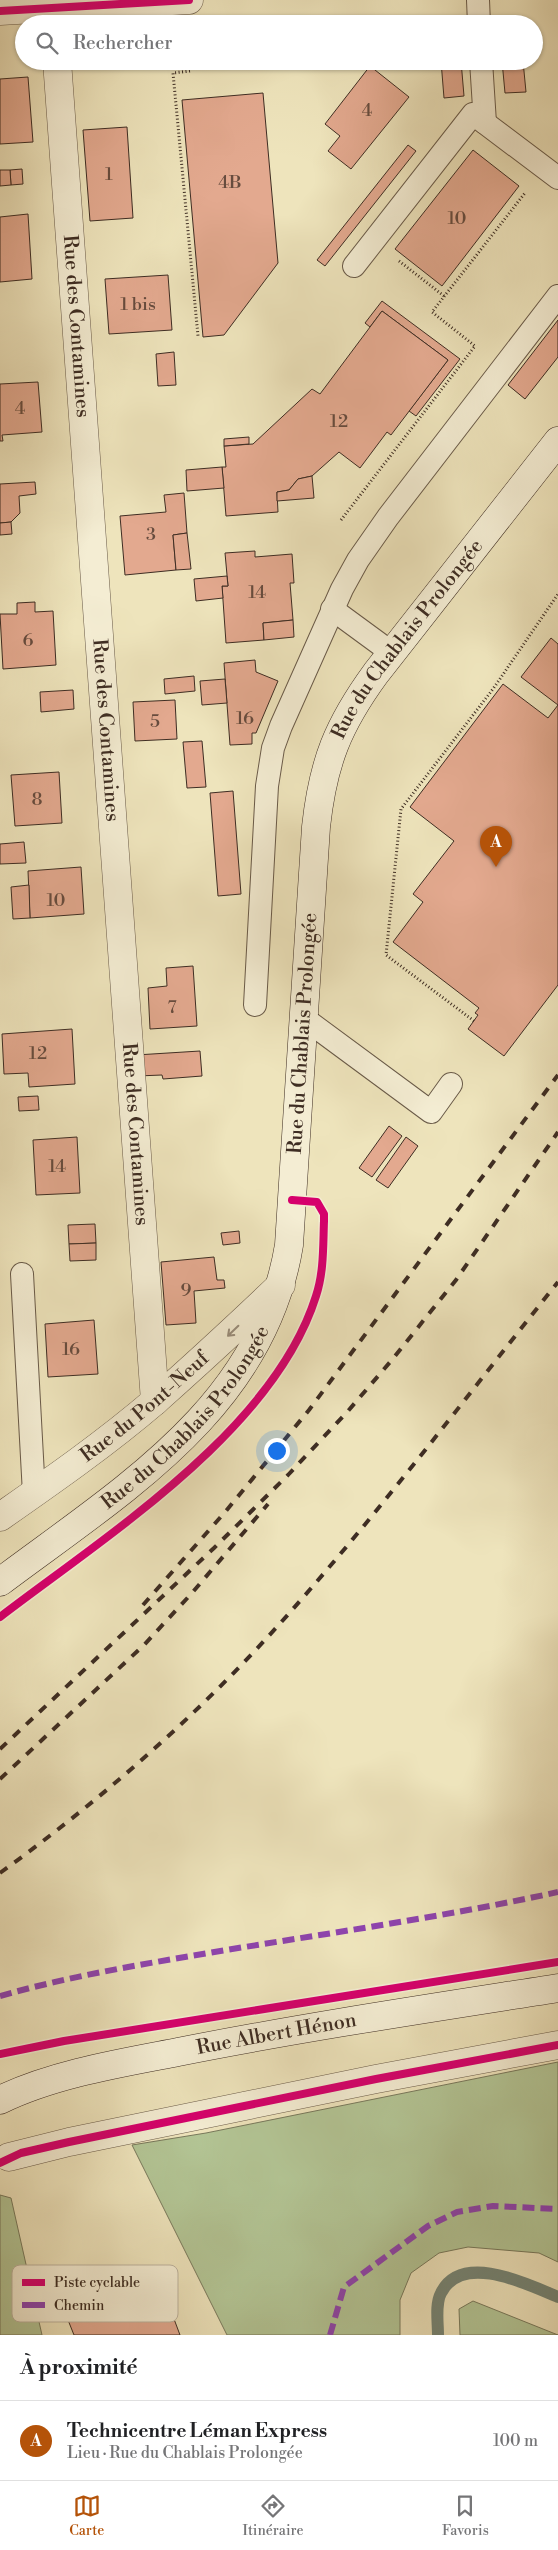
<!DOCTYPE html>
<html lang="fr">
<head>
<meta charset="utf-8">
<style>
	body { margin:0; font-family:"Libre Bodoni",serif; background:#f6f6f6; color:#202124 }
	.you { position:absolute; left:276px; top:1450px; width:18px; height:18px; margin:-12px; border:4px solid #fff; border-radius:50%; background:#1a73e8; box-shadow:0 0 0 8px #1a73e833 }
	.badge { display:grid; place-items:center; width:32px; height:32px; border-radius:50%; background:#b45309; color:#fff; font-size:16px; font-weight:700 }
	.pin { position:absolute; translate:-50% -41px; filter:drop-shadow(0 1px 2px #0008) }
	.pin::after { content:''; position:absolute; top:26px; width:18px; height:15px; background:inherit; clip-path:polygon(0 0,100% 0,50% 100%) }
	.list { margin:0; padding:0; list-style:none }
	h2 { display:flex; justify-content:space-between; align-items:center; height:65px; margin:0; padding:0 20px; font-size:21px }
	h2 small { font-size:16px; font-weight:400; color:#757577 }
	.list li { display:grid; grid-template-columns:32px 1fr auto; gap:15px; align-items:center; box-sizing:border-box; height:80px; padding:0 20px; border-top:1px solid #e0e0e0 }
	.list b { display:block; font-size:19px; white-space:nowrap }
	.list p { margin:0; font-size:16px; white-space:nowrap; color:#757577 }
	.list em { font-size:16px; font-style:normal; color:#757577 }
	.icon { flex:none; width:28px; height:28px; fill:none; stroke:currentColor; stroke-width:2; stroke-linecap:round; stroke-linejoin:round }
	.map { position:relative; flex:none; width:558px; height:2335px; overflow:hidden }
	.search { position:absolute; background:#fff; box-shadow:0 1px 4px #0004; left:15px; right:15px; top:15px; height:55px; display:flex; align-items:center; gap:12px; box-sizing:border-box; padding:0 18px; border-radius:28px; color:#757577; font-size:19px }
	.sheet { height:145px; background:#fff }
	nav { display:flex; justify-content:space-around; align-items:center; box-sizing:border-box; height:70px; border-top:1px solid #e0e0e0; background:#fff; font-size:14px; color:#757577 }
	nav a { display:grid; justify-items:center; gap:2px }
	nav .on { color:#b45309 }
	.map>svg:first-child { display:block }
</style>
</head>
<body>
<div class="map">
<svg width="558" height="2335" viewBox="0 0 558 2335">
	<rect width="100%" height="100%" fill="#eee4bc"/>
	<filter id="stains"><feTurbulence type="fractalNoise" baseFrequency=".004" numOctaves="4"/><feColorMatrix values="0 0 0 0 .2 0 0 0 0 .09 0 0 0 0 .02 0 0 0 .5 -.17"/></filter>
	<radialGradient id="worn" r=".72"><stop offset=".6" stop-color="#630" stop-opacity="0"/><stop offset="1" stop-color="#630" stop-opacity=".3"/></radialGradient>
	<g fill="#b3c595" stroke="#78795c">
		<path d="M558,2062V2262L539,2253L468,2247L439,2253L411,2273L400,2300V2335H227L132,2145L206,2133Z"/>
		<path d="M0,2195L11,2198L42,2335H0Z"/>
		<path d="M473,2301L558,2335H460L459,2309Z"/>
	</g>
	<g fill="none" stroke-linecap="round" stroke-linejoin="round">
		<path stroke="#758576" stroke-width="12" d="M438,2335C438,2322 435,2304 441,2293C462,2251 529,2285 558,2297"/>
	</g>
	<g fill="#e3a98f" stroke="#3e2d23">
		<path d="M441,61H461L464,96L444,98Z"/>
		<path d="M502,61H523L526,92L505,93Z"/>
		<path d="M370,66L409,97L351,169L328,151L340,136L325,124Z"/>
		<path d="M28,77L33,142L0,144V79Z"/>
		<path d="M263,93L278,263L224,335L203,337L182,100Z"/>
		<path d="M127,127L133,218L90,221L83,130Z"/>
		<path d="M408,145L416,151L325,266L317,260Z"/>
		<path d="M473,150L519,186L442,286L395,249Z"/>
		<path d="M22,169L23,184L11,185L10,170Z"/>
		<path d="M0,170H10L11,185L0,186Z"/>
		<path d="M28,214L32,279L0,282V217Z"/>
		<path d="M168,275L172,330L109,334L105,279Z"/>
		<path d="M382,301L460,359L416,416L409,411L448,360L382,311L370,327L365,323Z"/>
		<path d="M382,311L448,360L391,435L387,432L360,468L339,452L312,476L298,479L289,490L277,492L278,512L226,516L222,467H226L224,446L253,444L312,389L320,394Z"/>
		<path d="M558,320V357L525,399L508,385Z"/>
		<path d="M174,352L176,385L158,386L156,354Z"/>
		<path d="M38,382L42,432L2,435L3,441H0V384Z"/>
		<path d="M249,437V444L224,446V439Z"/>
		<path d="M222,467L224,488L187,491L186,470Z"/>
		<path d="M312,476L314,498L277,501V492L289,490L298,479Z"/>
		<path d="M35,482L36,494L19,496L20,513L11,522L0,523V484Z"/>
		<path d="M184,493L187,533L173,535L176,570L125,575L120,516L166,512L164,495Z"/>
		<path d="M11,522L12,534L0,535V523Z"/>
		<path d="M187,533L191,569L176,570L173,535Z"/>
		<path d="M255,551V557L292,554L294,583H290L293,620L263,623L264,640L226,643L222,586H228L225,553Z"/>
		<path d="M227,576L228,586H222L223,598L196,601L194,579Z"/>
		<path d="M35,602V612L53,611L56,665L3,669L0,614H17V603Z"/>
		<path d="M293,620L294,637L264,640L263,623Z"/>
		<path d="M551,638L558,644V985L504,1056L468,1029L478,1015L475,1013L479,1008L393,942L423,902L413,894L454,841L410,807L503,684L548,718L558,705L521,677Z"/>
		<path d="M255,660L256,672L278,681L256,733H252V744L230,745L224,663Z"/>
		<path d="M194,676L195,691L165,694L164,679Z"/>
		<path d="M225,679L227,703L202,705L200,681Z"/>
		<path d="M73,690L74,709L41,712L40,692Z"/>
		<path d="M175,700L177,739L135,741L133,702Z"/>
		<path d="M202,741L206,787L187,788L183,742Z"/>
		<path d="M59,772L62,823L15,826L11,775Z"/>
		<path d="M233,791L241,894L218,896L210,793Z"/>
		<path d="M24,842L26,863L0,864V844Z"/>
		<path d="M81,867L84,914L30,918L28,871Z"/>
		<path d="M29,885L30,918L13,919L11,887Z"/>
		<path d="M193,966L197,1026L150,1029L148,988L167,986L166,968Z"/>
		<path d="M72,1029L75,1084L29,1087L28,1073L4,1074L2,1034Z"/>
		<path d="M200,1051L202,1076L163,1079L162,1075L137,1076L136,1055Z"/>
		<path d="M38,1096L39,1110L19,1111L18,1097Z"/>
		<path d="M389,1126L402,1136L372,1177L359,1168Z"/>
		<path d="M77,1137L80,1193L36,1195L33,1140Z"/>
		<path d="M406,1137L418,1146L388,1188L376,1180Z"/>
		<path d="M95,1224L96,1243L69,1244L68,1225Z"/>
		<path d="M239,1231L240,1243L223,1245L221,1233Z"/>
		<path d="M96,1243V1260L70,1261L69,1244Z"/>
		<path d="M214,1257L217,1280H224L225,1288L194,1291L196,1323L166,1325L161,1262Z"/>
		<path d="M94,1320L98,1374L48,1377L45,1324Z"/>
		<path d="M162,2287L180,2335H74L68,2320Z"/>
	</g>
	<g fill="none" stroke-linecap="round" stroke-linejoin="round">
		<g stroke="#6a5b49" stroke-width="24">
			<g id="lane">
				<path d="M478,0L479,24"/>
				<path d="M481,61L485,123"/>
				<path d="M354,266L473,114L558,178"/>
				<path d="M332,609L392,653"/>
				<path d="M255,1005L267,786L273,748L281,726L342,589L358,560L388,517L558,296"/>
				<path d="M305,1019L431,1112L451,1084"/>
				<path d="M22,1274L34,1494"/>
			</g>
		</g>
		<g stroke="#6a5b49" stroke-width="29">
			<g id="street">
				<path d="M0,11L189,0"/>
				<path id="s1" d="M57,61L155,1401"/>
				<path id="s2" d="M0,1517C53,1480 106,1443 155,1401C198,1363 240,1324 281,1285"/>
				<path d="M9,2157L69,2142L376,2079L558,2045"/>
			</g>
		</g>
		<g stroke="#3e2d23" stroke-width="29">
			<g id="secondary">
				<path id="s3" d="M0,1582C121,1491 263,1407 289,1245L316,827C323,762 338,725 376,673L558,441"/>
				<path id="s4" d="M0,2100C53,2074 121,2063 178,2052C304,2027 431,2008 558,1988"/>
			</g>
		</g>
		<g stroke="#3e2d23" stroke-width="3" stroke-dasharray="1 2.5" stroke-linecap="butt">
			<path d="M190,71L173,73L198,336"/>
			<path d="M399,261L444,296"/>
			<path d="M341,520L475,346L432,312L525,193"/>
			<path d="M474,1021L386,955L401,809L493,689L558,594"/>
		</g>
		<use href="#lane" stroke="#f4edd3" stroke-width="22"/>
		<use href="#street" stroke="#f4edd3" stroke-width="28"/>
		<use href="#secondary" stroke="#f4edd3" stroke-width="28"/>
		<g stroke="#3e2d23" stroke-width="4" stroke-dasharray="9 9" stroke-linecap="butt">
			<path d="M143,1605L226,1511L309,1410L558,1075"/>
			<path d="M0,1749L214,1548L288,1475L348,1411L391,1361L456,1280L558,1132"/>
			<path d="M0,1779L144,1645L192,1593L268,1504"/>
			<path d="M0,1873C105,1797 206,1708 292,1610C385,1505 470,1392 558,1282"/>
		</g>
		<g stroke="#8e44ad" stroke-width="6" stroke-dasharray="12 6" stroke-linecap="butt">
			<path d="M0,1996C74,1975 150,1963 226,1950C337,1932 448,1916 558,1892"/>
			<path d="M330,2335L344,2287L428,2226L457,2212L493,2206L558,2209"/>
		</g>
		<g stroke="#f4edd3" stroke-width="11">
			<g id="cycleway">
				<path d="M0,11L189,0"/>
				<path d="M0,1617C107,1535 274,1430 316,1296C324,1272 323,1246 324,1221V1214L317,1202L292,1200"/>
				<path d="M0,2054L64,2041L558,1962"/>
				<path d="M0,2163L21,2153L69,2142L376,2079L558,2045"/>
			</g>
		</g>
		<use href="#cycleway" stroke="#d6006c" stroke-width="8"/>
	</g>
	<defs><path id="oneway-shaft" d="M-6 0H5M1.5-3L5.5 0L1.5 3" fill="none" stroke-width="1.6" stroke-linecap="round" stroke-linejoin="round" transform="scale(1.25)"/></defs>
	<use stroke="#998d7b" href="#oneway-shaft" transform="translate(233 1331) rotate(136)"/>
	<g text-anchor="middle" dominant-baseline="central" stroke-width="5" stroke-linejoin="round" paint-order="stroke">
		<g font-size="18" fill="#674c3e">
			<text x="367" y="110">4</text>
			<text x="109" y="174">1</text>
			<text x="230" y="182">4B</text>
			<text x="457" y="218">10</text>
			<text x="138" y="304">1 bis</text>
			<text x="20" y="408">4</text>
			<text x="339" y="421">12</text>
			<text x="151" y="534">3</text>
			<text x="257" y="592">14</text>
			<text x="28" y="640">6</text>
			<text x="245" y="718">16</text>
			<text x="155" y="721">5</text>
			<text x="37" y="799">8</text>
			<text x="56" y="900">10</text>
			<text x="172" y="1007">7</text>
			<text x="38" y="1053">12</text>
			<text x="57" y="1166">14</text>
			<text x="186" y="1290">9</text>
			<text x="71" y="1349">16</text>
		</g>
		<g font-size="20" fill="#3e2d23" stroke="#f4edd3">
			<text stroke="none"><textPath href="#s1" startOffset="266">Rue des Contamines</textPath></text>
			<text stroke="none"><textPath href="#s3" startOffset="1089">Rue du Chablais Prolongée</textPath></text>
			<text stroke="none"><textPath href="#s1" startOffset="671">Rue des Contamines</textPath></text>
			<text stroke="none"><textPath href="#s3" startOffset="669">Rue du Chablais Prolongée</textPath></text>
			<text stroke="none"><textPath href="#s1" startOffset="1076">Rue des Contamines</textPath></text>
			<text stroke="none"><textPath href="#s2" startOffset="182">Rue du Pont-Neuf</textPath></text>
			<text stroke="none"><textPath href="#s3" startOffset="250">Rue du Chablais Prolongée</textPath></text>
			<text stroke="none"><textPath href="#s4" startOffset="285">Rue Albert Hénon</textPath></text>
		</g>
	</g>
	<rect x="12" y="2265" width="166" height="57" rx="8" fill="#f4edd3" stroke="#bdb39e" stroke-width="1"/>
	<rect x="22" y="2279" width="23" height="7" fill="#d6006c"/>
	<rect x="22" y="2302" width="23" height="6" fill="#8e44ad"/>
	<g font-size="14" fill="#3e2d23">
		<text x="54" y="2287">Piste cyclable</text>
		<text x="54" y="2310">Chemin</text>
	</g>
	<rect width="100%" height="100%" filter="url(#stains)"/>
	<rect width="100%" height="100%" fill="url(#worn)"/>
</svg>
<div class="you"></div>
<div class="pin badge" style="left:496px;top:867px">A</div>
<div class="search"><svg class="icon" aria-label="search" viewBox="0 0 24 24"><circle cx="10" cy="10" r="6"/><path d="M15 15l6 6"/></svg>Rechercher</div>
</div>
<section class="sheet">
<h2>À proximité<small></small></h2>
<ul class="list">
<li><span class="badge">A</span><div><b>Technicentre Léman Express</b><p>Lieu · Rue du Chablais Prolongée</p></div><em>100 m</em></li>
</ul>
</section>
<nav>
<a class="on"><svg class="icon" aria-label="map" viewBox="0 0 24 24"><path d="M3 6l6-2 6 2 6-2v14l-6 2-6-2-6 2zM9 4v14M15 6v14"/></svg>Carte</a>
<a><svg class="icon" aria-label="directions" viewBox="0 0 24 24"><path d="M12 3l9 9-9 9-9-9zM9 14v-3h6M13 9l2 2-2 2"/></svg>Itinéraire</a>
<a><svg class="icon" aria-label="saved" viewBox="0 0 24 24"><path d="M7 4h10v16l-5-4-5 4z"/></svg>Favoris</a>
</nav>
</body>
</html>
